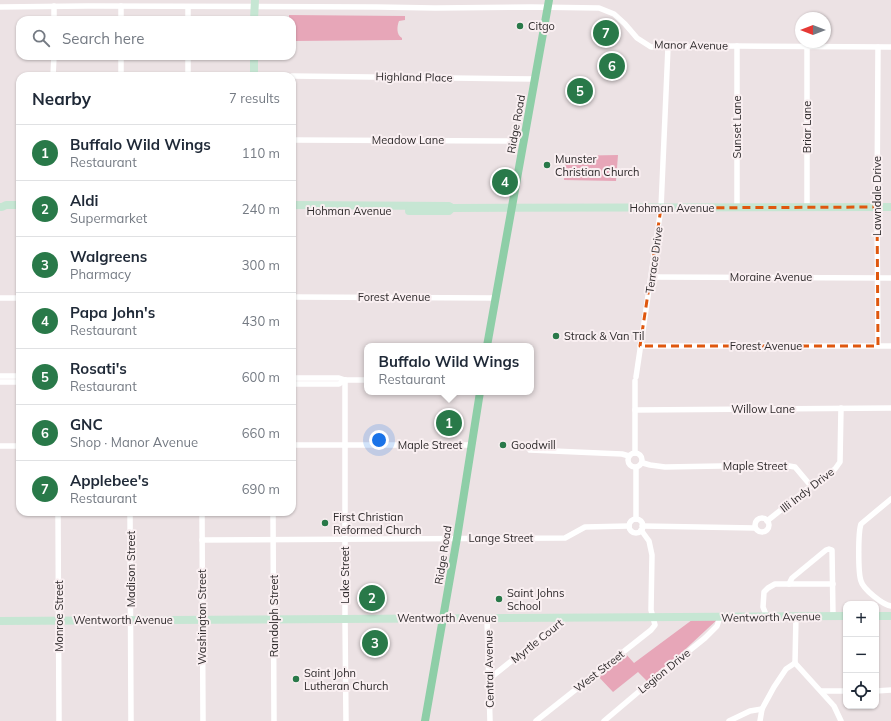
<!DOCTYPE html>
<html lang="en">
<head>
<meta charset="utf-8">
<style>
	body { margin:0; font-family:Mulish,sans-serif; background:#f2f2f3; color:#1f2937 }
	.controls { position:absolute; right:12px; bottom:12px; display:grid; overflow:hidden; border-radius:8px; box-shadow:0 1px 3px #0004 }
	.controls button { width:36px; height:36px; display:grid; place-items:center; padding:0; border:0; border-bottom:1px solid #e0e1e3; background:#fff; color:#1f2937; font:20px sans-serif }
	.compass { position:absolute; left:795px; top:12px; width:36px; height:36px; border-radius:50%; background:#fff; box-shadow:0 1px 3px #0004; rotate:270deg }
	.you { position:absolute; left:379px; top:440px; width:14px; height:14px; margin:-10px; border:3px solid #fff; border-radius:50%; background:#1a73e8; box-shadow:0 0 0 6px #1a73e833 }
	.badge { display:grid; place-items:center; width:26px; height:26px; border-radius:50%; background:#297949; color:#fff; font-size:13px; font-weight:700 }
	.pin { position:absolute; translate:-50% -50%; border:2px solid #fff; box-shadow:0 1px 4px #0006 }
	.popup { position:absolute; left:364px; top:343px; width:170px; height:52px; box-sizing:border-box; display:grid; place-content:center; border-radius:8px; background:#fff; filter:drop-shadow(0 1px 3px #0005); font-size:13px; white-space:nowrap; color:#747a83 }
	.popup b { font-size:15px; color:#1f2937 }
	.popup::after { content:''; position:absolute; left:50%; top:100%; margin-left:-8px; border:8px solid transparent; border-top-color:#fff }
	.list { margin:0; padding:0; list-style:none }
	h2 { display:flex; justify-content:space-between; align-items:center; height:52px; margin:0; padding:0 16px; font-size:17px }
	h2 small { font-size:13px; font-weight:400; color:#747a83 }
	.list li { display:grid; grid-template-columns:26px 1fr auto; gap:12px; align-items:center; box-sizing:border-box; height:56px; padding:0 16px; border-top:1px solid #e0e1e3 }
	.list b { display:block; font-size:15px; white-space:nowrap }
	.list p { margin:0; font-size:13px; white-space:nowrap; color:#747a83 }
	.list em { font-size:13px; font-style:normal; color:#747a83 }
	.icon { flex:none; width:22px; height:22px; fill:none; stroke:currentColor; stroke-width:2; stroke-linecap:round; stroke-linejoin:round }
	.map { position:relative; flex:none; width:891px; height:721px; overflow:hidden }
	.search { position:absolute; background:#fff; box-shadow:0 1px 3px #0004; left:16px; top:16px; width:280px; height:44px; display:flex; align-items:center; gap:10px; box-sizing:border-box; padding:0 14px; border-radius:12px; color:#747a83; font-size:15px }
	.panel { position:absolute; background:#fff; box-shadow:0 1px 3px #0004; left:16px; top:72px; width:280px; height:444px; border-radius:12px }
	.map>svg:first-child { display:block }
</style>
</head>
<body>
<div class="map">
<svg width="891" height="721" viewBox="0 0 891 721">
	<rect width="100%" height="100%" fill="#ece2e4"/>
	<g fill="#e7a6b8">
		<path d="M289,15L405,16V20L399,21C397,26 396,35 402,38V40L292,41V20H289Z"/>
		<path d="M618,155L616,181L564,180L565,156Z"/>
		<path d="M696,617H720L649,683L638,672L613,692L596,674L624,652L634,663Z"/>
	</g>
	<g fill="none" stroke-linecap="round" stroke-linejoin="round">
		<g stroke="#fff" stroke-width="5.5">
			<path d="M0,7L88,6L377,7L435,8L531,7L599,8L614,14L625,24L637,38L651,47L737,46L891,47"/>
			<path d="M54,20V6"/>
			<path d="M121,20V6"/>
			<path d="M188,20V7"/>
			<path d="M878,47L877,207L878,346"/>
			<path d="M53,76L54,56"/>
			<path d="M121,76V56"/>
			<path d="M188,76V56"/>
			<path d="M254,76H274"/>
			<path d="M292,76L535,79"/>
			<path d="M292,140L524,141"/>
			<path d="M807,207V46"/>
			<path d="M737,208V46"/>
			<path d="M651,277L891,278"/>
			<path d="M292,297L496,298"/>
			<path d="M0,298H20"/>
			<path d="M640,346H891"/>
			<path d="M0,376H20"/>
			<path d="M636,377L661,208L668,47"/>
			<path d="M292,378H339L345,380H367"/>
			<path d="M345,380V619L346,721"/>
			<path d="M635,381V453"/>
			<path d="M0,382H20"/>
			<path d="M292,384H339L345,380"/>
			<path d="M635,410L891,408"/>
			<path d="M292,445H471"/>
			<path d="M0,446H20"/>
			<path d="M530,450L622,454L629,456"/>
			<circle cx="635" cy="460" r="7"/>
			<path d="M643,463L650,465L665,467L783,465L795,467L811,486"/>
			<path d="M636,468V519"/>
			<path d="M891,499L861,524C858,532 858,573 861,581C863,589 883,605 891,606"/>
			<path d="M58,512L59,721"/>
			<path d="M130,512L131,721"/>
			<path d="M202,512L203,721"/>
			<path d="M273,512L274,721"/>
			<circle cx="762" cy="525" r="7"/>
			<circle cx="636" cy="526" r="7"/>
			<path d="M767,521L811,486L835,469L840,462L841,408"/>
			<path d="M642,526L755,528"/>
			<path d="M202,540L565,538L585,527L629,526"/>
			<path d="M789,584L792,578L826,550L829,549L832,550L833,616"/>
			<path d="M767,617L763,607L764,592L768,588L775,584H833"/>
			<path d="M487,618L490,721"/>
			<path d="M795,663L834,706L841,721"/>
			<path d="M795,663L796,616"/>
			<path d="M489,679L565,618"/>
			<path d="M822,691H846"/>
			<path d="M876,691L891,690"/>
			<path d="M536,721L651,630L655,625L651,610L652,555L649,541L641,530"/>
			<path d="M604,721L649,683L705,638L717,626L720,617"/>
			<path d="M729,721L750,711L762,709"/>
			<path d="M760,721L762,709L774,687L786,669L795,663"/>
		</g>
		<g stroke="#c6e6d3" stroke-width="8">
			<path d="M254,20L255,0"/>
			<path d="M254,76V56"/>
			<path d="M292,205L449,206L452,208L891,207"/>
			<path d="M0,207H2L6,205H20"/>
			<path d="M409,211H449L452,208"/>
			<path d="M876,616H891"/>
			<path d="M0,621L846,616"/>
		</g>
		<g stroke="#8ecea7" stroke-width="8">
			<path d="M487,346L549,0"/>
			<path d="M425,721L457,538L480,392"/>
		</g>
	</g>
	<path fill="none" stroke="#df570e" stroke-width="3" stroke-dasharray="8 5" stroke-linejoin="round" d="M877,207L878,346H640L661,208Z"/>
	<g fill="#297949" stroke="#f9eff1" stroke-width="1.5">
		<circle cx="520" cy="26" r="4"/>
		<circle cx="547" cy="165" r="4"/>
		<circle cx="556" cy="336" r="4"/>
		<circle cx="503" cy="445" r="4"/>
		<circle cx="325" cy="523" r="4"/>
		<circle cx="499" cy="599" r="4"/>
		<circle cx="296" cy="679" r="4"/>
	</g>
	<g text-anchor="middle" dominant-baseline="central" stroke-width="4" stroke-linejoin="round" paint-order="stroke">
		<g font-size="11" fill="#2e2a2b" stroke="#f9eff1" text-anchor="start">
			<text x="528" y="26">Citgo</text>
			<text x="555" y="159">Munster<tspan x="555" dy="13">Christian Church</tspan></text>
			<text x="564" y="336">Strack &amp; Van Til</text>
			<text x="511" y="445">Goodwill</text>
			<text x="333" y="517">First Christian<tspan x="333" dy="13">Reformed Church</tspan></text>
			<text x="507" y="593">Saint Johns<tspan x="507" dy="13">School</tspan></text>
			<text x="304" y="673">Saint John<tspan x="304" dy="13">Lutheran Church</tspan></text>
		</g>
		<g font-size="11" fill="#2e2a2b" stroke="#f9eff1">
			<text transform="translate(691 45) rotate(1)">Manor Avenue</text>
			<text transform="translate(414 77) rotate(1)">Highland Place</text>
			<text transform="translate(516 124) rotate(-80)">Ridge Road</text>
			<text transform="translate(737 127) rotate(-90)">Sunset Lane</text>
			<text transform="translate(807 127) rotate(-90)">Briar Lane</text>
			<text x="408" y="140">Meadow Lane</text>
			<text transform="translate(877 196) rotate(-90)">Lawndale Drive</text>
			<text x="672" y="208">Hohman Avenue</text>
			<text x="349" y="211">Hohman Avenue</text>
			<text transform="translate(654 260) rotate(-82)">Terrace Drive</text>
			<text x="771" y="277">Moraine Avenue</text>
			<text x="394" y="297">Forest Avenue</text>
			<text x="766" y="346">Forest Avenue</text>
			<text x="763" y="409">Willow Lane</text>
			<text x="430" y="445">Maple Street</text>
			<text x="755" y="466">Maple Street</text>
			<text transform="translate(807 490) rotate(-38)">Illi Indy Drive</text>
			<text x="501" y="538">Lange Street</text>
			<text transform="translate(443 555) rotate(-81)">Ridge Road</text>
			<text transform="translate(131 569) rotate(-90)">Madison Street</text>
			<text transform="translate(345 575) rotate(-90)">Lake Street</text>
			<text transform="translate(59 616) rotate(-90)">Monroe Street</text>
			<text transform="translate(274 616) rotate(-90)">Randolph Street</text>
			<text transform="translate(202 617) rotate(-90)">Washington Street</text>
			<text transform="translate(771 617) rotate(-1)">Wentworth Avenue</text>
			<text x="447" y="618">Wentworth Avenue</text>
			<text x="123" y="620">Wentworth Avenue</text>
			<text transform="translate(537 641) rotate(-39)">Myrtle Court</text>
			<text transform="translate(489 669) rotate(-91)">Central Avenue</text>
			<text transform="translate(599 671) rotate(-38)">West Street</text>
			<text transform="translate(664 671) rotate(-39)">Legion Drive</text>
		</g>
	</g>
</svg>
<div class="controls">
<button>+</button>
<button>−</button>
<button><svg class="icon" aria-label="locate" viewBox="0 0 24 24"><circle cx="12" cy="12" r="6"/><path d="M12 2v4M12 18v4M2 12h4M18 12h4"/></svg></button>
</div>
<svg class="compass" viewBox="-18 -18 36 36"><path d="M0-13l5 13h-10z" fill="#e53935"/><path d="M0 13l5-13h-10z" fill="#747a83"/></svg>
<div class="you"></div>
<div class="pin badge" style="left:449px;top:423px">1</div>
<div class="popup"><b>Buffalo Wild Wings</b>Restaurant</div>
<div class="pin badge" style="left:372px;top:598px">2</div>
<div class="pin badge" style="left:375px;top:643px">3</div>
<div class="pin badge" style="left:505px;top:182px">4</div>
<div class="pin badge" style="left:580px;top:91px">5</div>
<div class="pin badge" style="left:612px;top:66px">6</div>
<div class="pin badge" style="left:606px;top:33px">7</div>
<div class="search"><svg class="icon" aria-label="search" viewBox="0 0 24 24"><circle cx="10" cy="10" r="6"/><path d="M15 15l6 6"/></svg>Search here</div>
<section class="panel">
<h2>Nearby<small>7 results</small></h2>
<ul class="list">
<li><span class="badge">1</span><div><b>Buffalo Wild Wings</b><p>Restaurant</p></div><em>110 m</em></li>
<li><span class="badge">2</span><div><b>Aldi</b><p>Supermarket</p></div><em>240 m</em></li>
<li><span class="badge">3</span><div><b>Walgreens</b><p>Pharmacy</p></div><em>300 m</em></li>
<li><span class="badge">4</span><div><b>Papa John's</b><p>Restaurant</p></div><em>430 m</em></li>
<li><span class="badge">5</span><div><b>Rosati's</b><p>Restaurant</p></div><em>600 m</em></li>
<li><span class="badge">6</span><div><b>GNC</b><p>Shop · Manor Avenue</p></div><em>660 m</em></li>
<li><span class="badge">7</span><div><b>Applebee's</b><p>Restaurant</p></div><em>690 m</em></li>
</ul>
</section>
</div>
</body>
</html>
